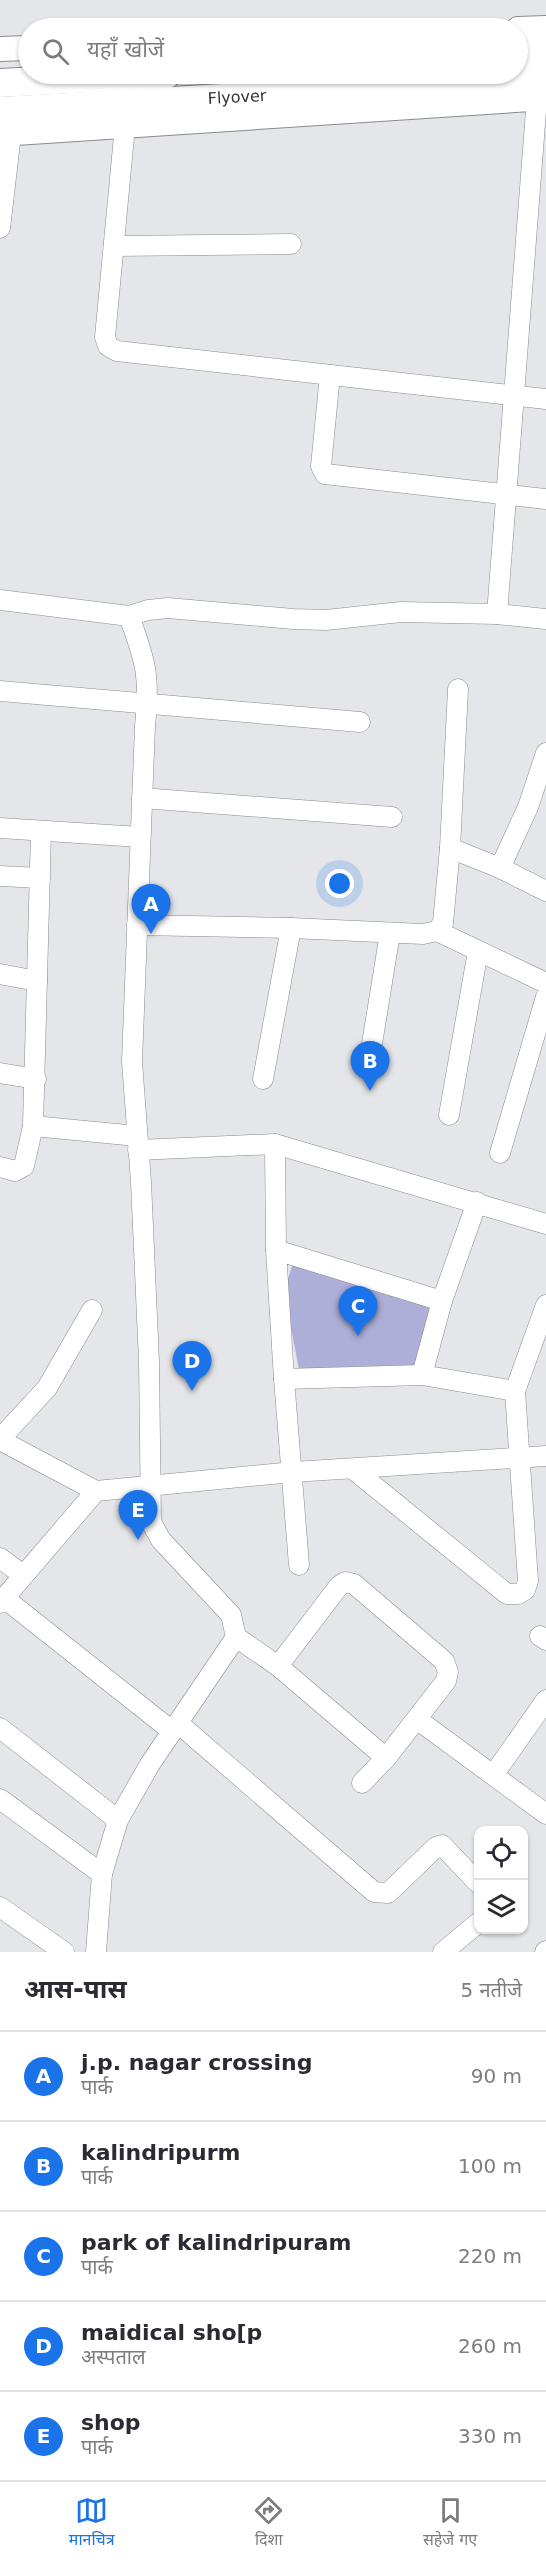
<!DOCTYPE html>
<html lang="hi">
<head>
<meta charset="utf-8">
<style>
	body { margin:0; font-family:"DejaVu Sans","Noto Sans Devanagari",sans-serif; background:#f7f7f7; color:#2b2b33 }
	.controls { position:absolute; right:18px; bottom:18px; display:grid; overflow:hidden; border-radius:12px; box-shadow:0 2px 4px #0004 }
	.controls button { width:54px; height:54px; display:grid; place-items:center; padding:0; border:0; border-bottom:2px solid #e1e1e2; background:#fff; color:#2b2b33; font:30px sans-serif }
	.you { position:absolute; left:340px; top:884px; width:21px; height:21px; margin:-15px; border:4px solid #fff; border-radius:50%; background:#1a73e8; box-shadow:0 0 0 9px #1a73e833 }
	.badge { display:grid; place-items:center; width:39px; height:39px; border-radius:50%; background:#1a73e8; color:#fff; font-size:20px; font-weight:700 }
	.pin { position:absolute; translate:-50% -50px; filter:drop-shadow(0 2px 3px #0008) }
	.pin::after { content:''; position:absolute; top:32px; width:21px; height:18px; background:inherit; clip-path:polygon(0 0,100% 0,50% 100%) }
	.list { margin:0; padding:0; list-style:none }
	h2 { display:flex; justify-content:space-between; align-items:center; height:78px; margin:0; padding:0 24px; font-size:26px }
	h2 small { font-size:20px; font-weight:400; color:#7c7c81 }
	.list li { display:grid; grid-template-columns:39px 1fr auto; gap:18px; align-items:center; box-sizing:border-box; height:90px; padding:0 24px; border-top:2px solid #e1e1e2 }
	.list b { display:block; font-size:22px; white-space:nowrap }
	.list p { margin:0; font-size:20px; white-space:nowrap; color:#7c7c81 }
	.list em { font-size:20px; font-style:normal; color:#7c7c81 }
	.icon { flex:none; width:33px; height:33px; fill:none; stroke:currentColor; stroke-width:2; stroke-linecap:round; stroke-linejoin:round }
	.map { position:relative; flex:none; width:546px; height:1952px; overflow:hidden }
	.search { position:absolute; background:#fff; box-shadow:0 2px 4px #0004; left:18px; right:18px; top:18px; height:66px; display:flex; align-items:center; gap:15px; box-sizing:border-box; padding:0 21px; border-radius:33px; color:#7c7c81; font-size:22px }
	.sheet { height:528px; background:#fff }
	nav { display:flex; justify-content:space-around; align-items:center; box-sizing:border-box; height:84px; border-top:2px solid #e1e1e2; background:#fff; font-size:16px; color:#7c7c81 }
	nav a { display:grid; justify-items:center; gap:3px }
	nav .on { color:#1a73e8 }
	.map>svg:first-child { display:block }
</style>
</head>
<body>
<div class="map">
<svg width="546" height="1952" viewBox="0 0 546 1952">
	<rect width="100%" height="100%" fill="#e5e6e9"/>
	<path fill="#adafd8" d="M295,1257L432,1303L415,1370L300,1375L284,1291Z"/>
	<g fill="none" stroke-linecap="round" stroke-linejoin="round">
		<g stroke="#898a8d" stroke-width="21">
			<g id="minor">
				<path d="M125,126L105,337L108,346L117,351L546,399"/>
				<path d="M0,228L11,134"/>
				<path d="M114,246L291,244"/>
				<path d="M330,375L321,466L325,474L546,499"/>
				<path d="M0,600L129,616C146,662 150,676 145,726L132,1062L141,1182L149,1362L151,1522L161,1540L231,1615L236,1637L150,1764L118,1820L102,1874L96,1952"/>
				<path d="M497,614L537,98"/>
				<path d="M129,616L148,610L168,608L293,619L326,620L401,612L497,614L546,619"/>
				<path d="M458,689L450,848L500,868L528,807L546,753"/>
				<path d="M0,691L360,722"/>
				<path d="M142,798L392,817"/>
				<path d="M0,828L140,837"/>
				<path d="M500,868L546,891"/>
				<path d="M0,876L40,878"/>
				<path d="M137,925L291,928L423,934L437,931L443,923L450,848"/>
				<path d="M437,931L546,983"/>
				<path d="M0,974L37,981"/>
				<path d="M370,1056L390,933"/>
				<path d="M0,1073L36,1079"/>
				<path d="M263,1079L291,928"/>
				<path d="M449,1115L478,951"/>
				<path d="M33,1126L137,1136"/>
				<path d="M275,1144L276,1250"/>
				<path d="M138,1150L275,1144L546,1224"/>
				<path d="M500,1153L546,997"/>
				<path d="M0,1167L15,1171L24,1166L33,1126L41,832"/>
				<path d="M442,1301L477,1202"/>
				<path d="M284,1379L299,1565"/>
				<path d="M515,1391L546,1305"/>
				<path d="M0,1439L47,1388L92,1310"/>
				<path d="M0,1440L96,1491"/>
				<path d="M353,1469L507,1594H518L525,1590L528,1581L515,1391L422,1375L284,1379L276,1250L442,1301L422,1375"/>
				<path d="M0,1558L23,1575"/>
				<path d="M345,1582L354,1584L444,1661L448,1672L446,1681L386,1758L278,1666L339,1586Z"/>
				<path d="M4,1598L172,1731"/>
				<path d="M0,1603L96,1491L293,1472L546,1456"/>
				<path d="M540,1636L546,1640"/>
				<path d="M236,1637L278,1666"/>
				<path d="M418,1720L546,1814"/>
				<path d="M178,1723L374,1892L388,1893L436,1847L442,1845L478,1883"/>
				<path d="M0,1728L118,1820"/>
				<path d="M494,1774L546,1700"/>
				<path d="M362,1783L386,1758"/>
				<path d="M0,1799L102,1874"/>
				<path d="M0,1907L64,1952"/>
				<path d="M443,1952L478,1923"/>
				<path d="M545,1952L546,1951"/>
			</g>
		</g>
		<g stroke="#898a8d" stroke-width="26">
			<g id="major">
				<path d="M518,29L546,28"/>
				<path d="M0,49L28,48"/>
				<path d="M0,134L546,98"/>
			</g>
		</g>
		<g stroke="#898a8d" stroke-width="30">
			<g id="highway">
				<path d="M518,55L546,53"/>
				<path d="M0,83L167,74"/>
				<path d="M0,111L546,79"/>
			</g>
		</g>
		<use href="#minor" stroke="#fff" stroke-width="20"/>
		<use href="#major" stroke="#fff" stroke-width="24"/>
		<use href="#highway" stroke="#fff" stroke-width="28"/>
	</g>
	<g text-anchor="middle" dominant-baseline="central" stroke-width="4.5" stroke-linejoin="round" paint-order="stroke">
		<g font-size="16" fill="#343435" stroke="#fff">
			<text transform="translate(237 97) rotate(-3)">Flyover</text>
		</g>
	</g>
</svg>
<div class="controls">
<button><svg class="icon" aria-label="locate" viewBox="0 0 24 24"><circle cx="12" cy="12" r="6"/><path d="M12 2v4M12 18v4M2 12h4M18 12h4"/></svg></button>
<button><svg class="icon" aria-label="layers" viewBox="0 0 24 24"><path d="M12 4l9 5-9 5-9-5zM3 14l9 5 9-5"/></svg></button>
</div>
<div class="you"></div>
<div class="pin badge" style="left:151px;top:934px">A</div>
<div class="pin badge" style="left:370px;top:1091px">B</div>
<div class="pin badge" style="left:358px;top:1336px">C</div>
<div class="pin badge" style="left:192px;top:1391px">D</div>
<div class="pin badge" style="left:138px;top:1540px">E</div>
<div class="search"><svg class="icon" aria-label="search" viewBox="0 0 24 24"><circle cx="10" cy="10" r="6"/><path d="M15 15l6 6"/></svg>यहाँ खोजें</div>
</div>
<section class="sheet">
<h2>आस-पास<small>5 नतीजे</small></h2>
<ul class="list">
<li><span class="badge">A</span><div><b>j.p. nagar crossing</b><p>पार्क</p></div><em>90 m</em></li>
<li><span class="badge">B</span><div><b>kalindripurm</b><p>पार्क</p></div><em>100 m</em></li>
<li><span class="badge">C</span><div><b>park of kalindripuram</b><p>पार्क</p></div><em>220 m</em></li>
<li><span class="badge">D</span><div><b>maidical sho[p</b><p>अस्पताल</p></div><em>260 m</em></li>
<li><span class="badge">E</span><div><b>shop</b><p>पार्क</p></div><em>330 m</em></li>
</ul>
</section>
<nav>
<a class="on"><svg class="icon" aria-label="map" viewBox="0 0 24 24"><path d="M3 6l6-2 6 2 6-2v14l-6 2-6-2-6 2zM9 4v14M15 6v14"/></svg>मानचित्र</a>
<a><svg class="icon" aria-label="directions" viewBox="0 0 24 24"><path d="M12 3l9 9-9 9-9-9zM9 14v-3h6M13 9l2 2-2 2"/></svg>दिशा</a>
<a><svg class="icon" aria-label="saved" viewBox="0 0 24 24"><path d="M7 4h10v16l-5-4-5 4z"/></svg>सहेजे गए</a>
</nav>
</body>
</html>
